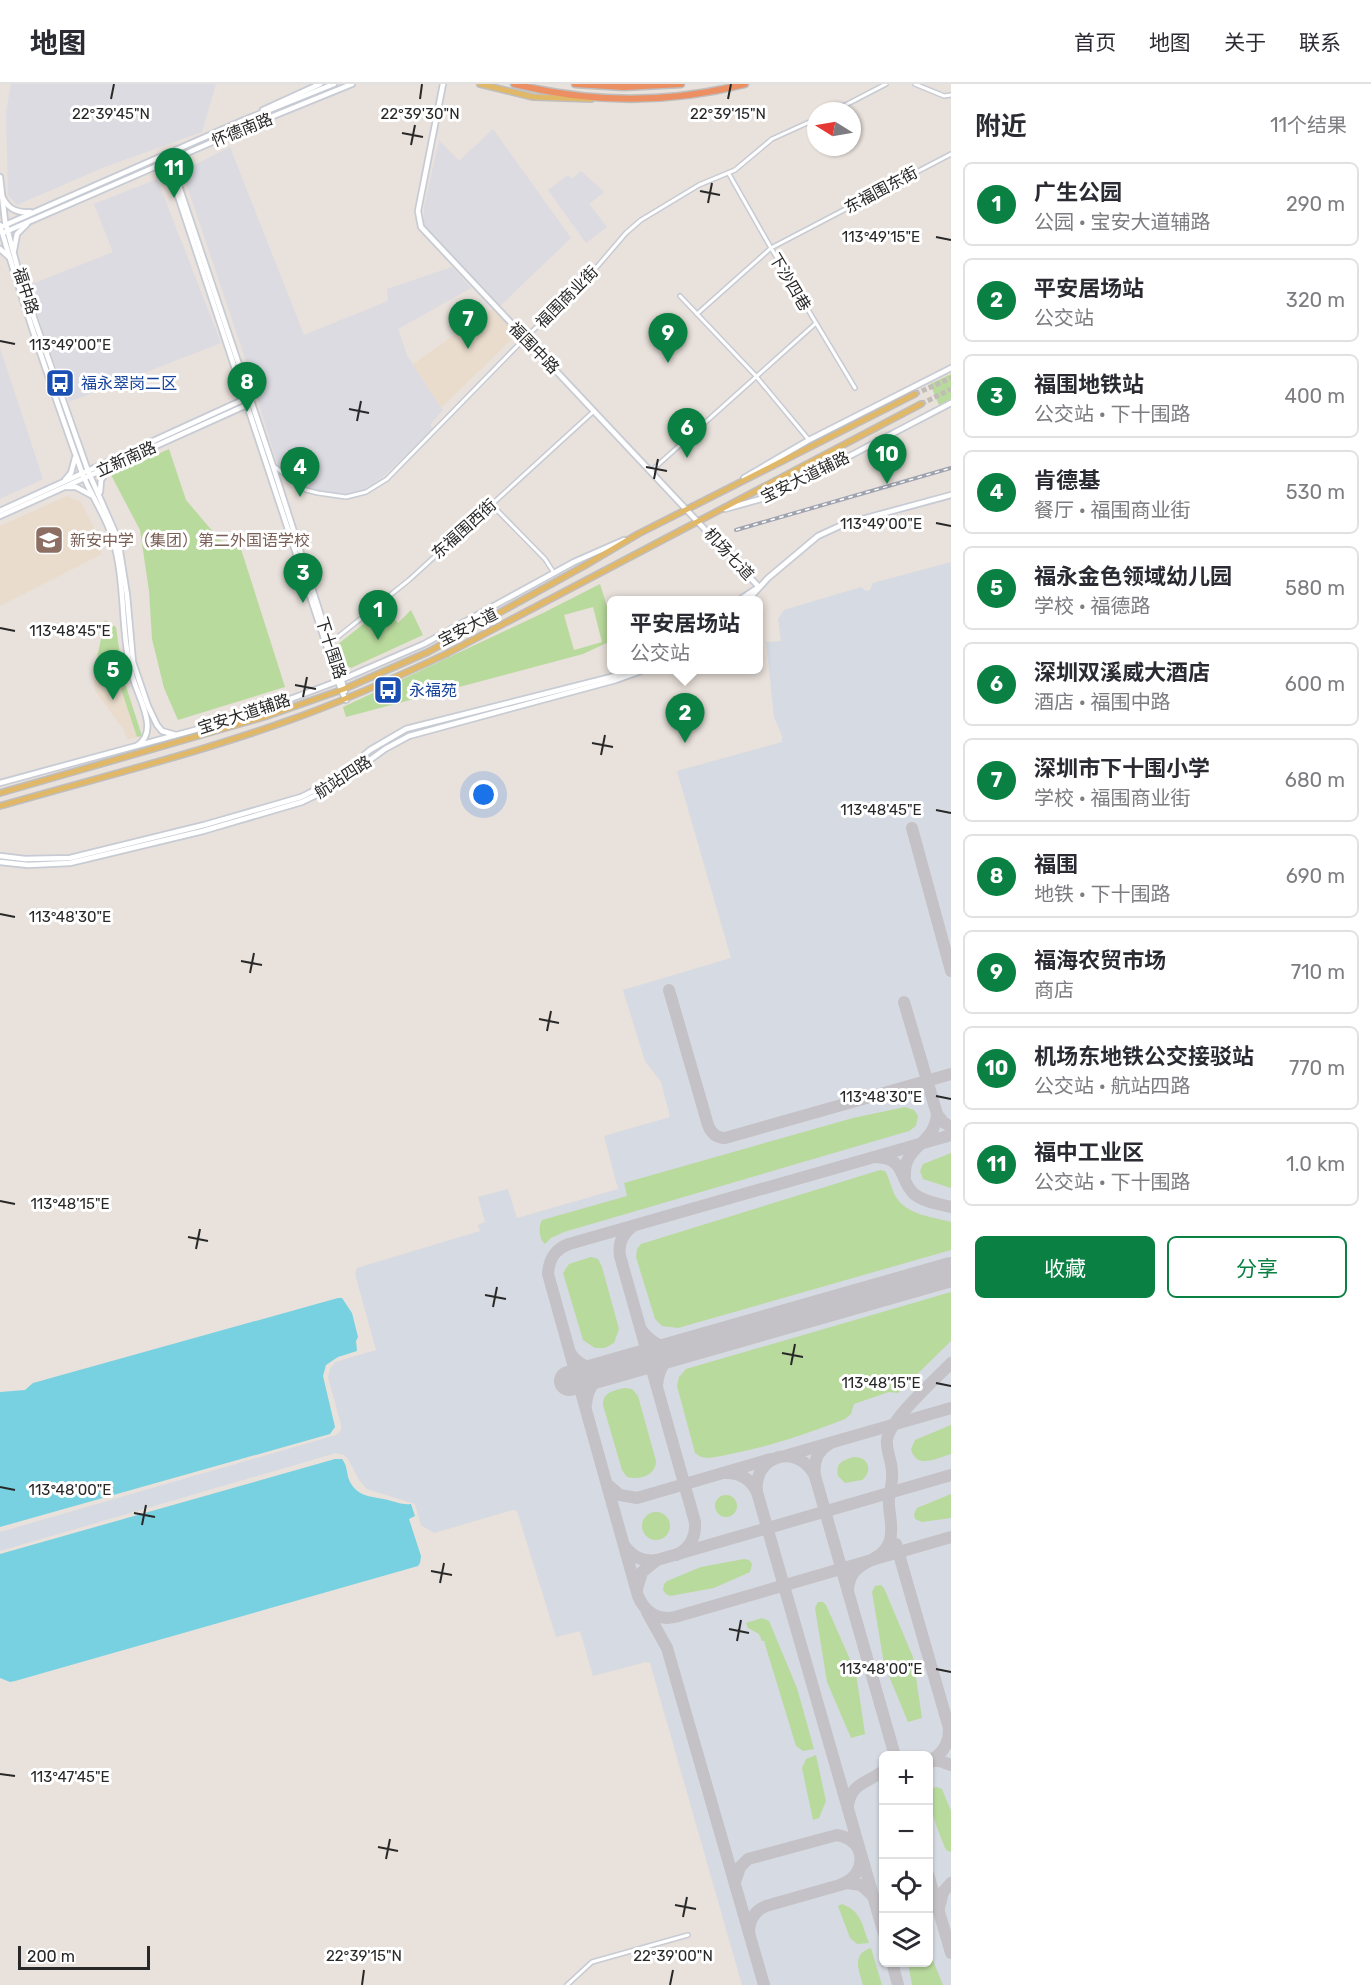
<!DOCTYPE html>
<html lang="zh">
<head>
<meta charset="utf-8">
<style>
	body { margin:0; font-family:Rubik,"Noto Sans SC",sans-serif; background:#f7f7f7; color:#2b2b33 }
	.controls { position:absolute; right:18px; bottom:18px; display:grid; overflow:hidden; border-radius:9px; box-shadow:0 2px 4px #0004 }
	.controls button { width:54px; height:54px; display:grid; place-items:center; padding:0; border:0; border-bottom:2px solid #e1e1e2; background:#fff; color:#2b2b33; font:30px sans-serif }
	.compass { position:absolute; left:807px; top:18px; width:54px; height:54px; border-radius:50%; background:#fff; box-shadow:0 2px 4px #0004; rotate:281deg }
	.scale { position:absolute; left:18px; bottom:15px; width:132px; box-sizing:border-box; padding-left:6px; border:3px solid #282828; border-top:0; font-size:16px; line-height:21px; white-space:nowrap; color:#282828; -webkit-text-stroke:4px #fff; paint-order:stroke }
	.you { position:absolute; left:484px; top:711px; width:21px; height:21px; margin:-15px; border:4px solid #fff; border-radius:50%; background:#1a73e8; box-shadow:0 0 0 9px #1a73e833 }
	.badge { display:grid; place-items:center; width:39px; height:39px; border-radius:50%; background:#0b8043; color:#fff; font-size:20px; font-weight:700 }
	.pin { position:absolute; translate:-50% -50px; filter:drop-shadow(0 2px 3px #0008) }
	.pin::after { content:''; position:absolute; top:32px; width:21px; height:18px; background:inherit; clip-path:polygon(0 0,100% 0,50% 100%) }
	.popup { position:absolute; left:607px; top:512px; width:156px; height:78px; box-sizing:border-box; display:grid; place-content:center; border-radius:9px; background:#fff; filter:drop-shadow(0 2px 4px #0005); font-size:20px; white-space:nowrap; color:#7c7c81 }
	.popup b { font-size:22px; color:#2b2b33 }
	.popup::after { content:''; position:absolute; left:50%; top:100%; margin-left:-12px; border:12px solid transparent; border-top-color:#fff }
	.list { margin:0; padding:0; list-style:none }
	h2 { display:flex; justify-content:space-between; align-items:center; height:78px; margin:0; padding:0 24px; font-size:26px }
	h2 small { font-size:20px; font-weight:400; color:#7c7c81 }
	.list li { display:grid; grid-template-columns:39px 1fr auto; gap:18px; align-items:center; box-sizing:border-box; height:84px; margin:0 12px 12px; padding:0 12px; border:2px solid #e1e1e2; border-radius:9px }
	.list b { display:block; font-size:22px; white-space:nowrap }
	.list p { margin:0; font-size:20px; white-space:nowrap; color:#7c7c81 }
	.list em { font-size:20px; font-style:normal; color:#7c7c81 }
	.actions { display:flex; gap:12px; padding:18px 24px }
	.actions a { flex:1; padding:14px 0; border:2px solid #0b8043; border-radius:9px; text-align:center; font-size:21px; color:#0b8043 }
	.actions .main { background:#0b8043; color:#fff }
	.icon { flex:none; width:33px; height:33px; fill:none; stroke:currentColor; stroke-width:2; stroke-linecap:round; stroke-linejoin:round }
	.map { position:relative; flex:none; width:951px; height:1901px; overflow:hidden }
	header { display:flex; align-items:center; gap:36px; box-sizing:border-box; height:84px; padding:0 30px; background:#fff; border-bottom:2px solid #e1e1e2 }
	header strong { font-size:28px }
	nav { display:flex; gap:33px; margin-inline-start:auto; font-size:21px }
	main { display:flex }
	aside { flex:1; background:#fff }
	.map>svg:first-child { display:block }
</style>
</head>
<body>
<header>
<strong>地图</strong>
<nav><a>首页</a><a>地图</a><a>关于</a><a>联系</a></nav>
</header>
<main>
<div class="map">
<svg width="951" height="1901" viewBox="0 0 951 1901">
	<rect width="100%" height="100%" fill="#e9e1db"/>
	<g fill="#dcdbe2">
		<path d="M11,0H216L202,48L102,84L17,121L8,111L6,28Z"/>
		<path d="M493,45L571,154L500,222L424,142V123L439,56L459,77Z"/>
		<path d="M230,63L304,251L388,217L387,205L452,183L471,204L398,245L407,271L443,326L430,341L434,345L412,366L378,397L362,407L347,410H327L305,402L278,382L245,274L182,87Z"/>
		<path d="M581,87L604,108L589,120L607,143L586,159L548,106L568,91L572,95Z"/>
		<path d="M157,95L221,259L69,318L27,202L113,168L94,120Z"/>
		<path d="M0,264L43,395L0,415Z"/>
	</g>
	<g fill="#e9dccc">
		<path d="M492,225L517,250L441,324L413,280Z"/>
		<path d="M67,412L81,418L93,442L102,470L0,522V442Z"/>
		<path d="M96,586L120,602L137,653L127,656L124,646L96,608L94,602V588Z"/>
	</g>
	<path fill="#d6dae2" fill-rule="evenodd" d="M951,478V1901H742L650,1579L646,1578L593,1592L580,1547L556,1553L517,1427L513,1426L434,1449L421,1441L415,1420L367,1405L359,1396L348,1375L344,1371L336,1369L0,1467V1448L336,1351L341,1346V1341L328,1293L330,1285L335,1278L376,1266L355,1190L357,1184L480,1147L478,1141L485,1138L478,1113L508,1105L517,1134L618,1105L604,1052L670,1033L661,998L645,977L623,906L731,874L677,687L782,658V652L774,633L766,558L781,557L778,535L784,526L861,503L866,507L870,506L873,499ZM884,1672H928V1878H884Z"/>
	<g fill="#b9da9d" fill-rule="evenodd">
		<path d="M951,290V315L939,321L930,300Z"/>
		<path d="M169,365L186,416L220,456L241,465L285,603L178,636L164,604L152,555L149,507L140,446L111,391Z"/>
		<path d="M600,500L611,535V557L583,570L346,633L343,623L545,528ZM593,523L602,558L574,566L564,531Z"/>
		<path d="M411,526L423,551L351,584L344,580L337,561L376,530L381,535L389,529L398,539Z"/>
		<path d="M105,536L116,543L123,593L142,652L137,653L120,602L96,586L94,588Z"/>
		<path d="M905,1023L914,1026L918,1032L916,1042L909,1047L564,1148L551,1154L545,1160C539,1155 538,1143 542,1136L627,1112L624,1099L853,1034Z"/>
		<path d="M951,1069V1104L923,1095L920,1087L923,1080Z"/>
		<path d="M880,1086L885,1087C890,1095 891,1105 896,1113C907,1131 933,1133 951,1138V1166L678,1244L662,1242L655,1235L636,1173L637,1165L641,1160Z"/>
		<path d="M591,1173L598,1175L602,1183L619,1245L614,1259L605,1264H595L583,1256L563,1189L569,1180Z"/>
		<path d="M951,1208V1257L898,1309L889,1308L854,1320L851,1330L845,1335C797,1354 760,1365 709,1374L701,1373L695,1369L677,1302L679,1293L686,1285Z"/>
		<path d="M624,1304L632,1305L638,1312L656,1377C656,1392 639,1396 627,1393L622,1386L603,1321C603,1308 613,1307 624,1304Z"/>
		<path d="M951,1341V1370C937,1374 916,1386 911,1365L915,1356Z"/>
		<path d="M854,1373C869,1373 873,1387 862,1396L845,1399L838,1392C835,1379 843,1376 854,1373Z"/>
		<path d="M951,1410V1434L922,1438L915,1435L914,1430L917,1424Z"/>
		<circle cx="726" cy="1422" r="11"/>
		<circle cx="656" cy="1442" r="14"/>
		<path d="M744,1475L749,1476L752,1480L750,1488L714,1504L670,1512L666,1510L663,1506L664,1500L667,1497L701,1483Z"/>
		<path d="M881,1501L884,1504L913,1573L922,1634L908,1638L884,1580L872,1508L875,1502Z"/>
		<path d="M818,1518H823L826,1521L856,1589L865,1650L851,1654L827,1598L815,1524Z"/>
		<path d="M762,1534L769,1537L797,1604L814,1665L803,1667L796,1662L764,1557H762L759,1550L748,1544L746,1539Z"/>
		<path d="M816,1671L826,1717L819,1734L813,1736L802,1684L806,1675Z"/>
		<path d="M937,1703L942,1705L951,1727V1768L946,1766C940,1751 925,1719 933,1704Z"/>
		<path d="M842,1820C862,1827 862,1842 869,1859L857,1860L850,1854L838,1822Z"/>
		<path d="M871,1864L882,1901H863C859,1886 851,1870 871,1864Z"/>
		<path d="M929,1867L943,1901H912L908,1879L928,1878Z"/>
	</g>
	<g fill="#78d1e1">
		<path d="M338,1214H342L352,1229L358,1253L356,1257L357,1267L338,1273L326,1281L323,1292L335,1343L330,1350L0,1443V1308L25,1306L33,1299Z"/>
		<path d="M335,1375H342C348,1382 346,1390 350,1398C359,1414 372,1412 388,1416C397,1418 401,1421 411,1420L415,1432L409,1435L421,1472L420,1479L418,1482L15,1597L10,1598L0,1594V1470Z"/>
	</g>
	<g fill="none" stroke-linecap="round" stroke-linejoin="round">
		<g stroke="#c4c2c6" stroke-width="12">
			<path d="M912,744L951,887"/>
			<path d="M669,906L708,1041C711,1049 716,1054 725,1054L951,990"/>
			<path d="M904,918L937,1030L943,1038L951,1043"/>
			<path d="M951,1051L569,1160C555,1165 549,1175 548,1190L638,1512C645,1528 657,1537 675,1533L951,1453"/>
			<path d="M875,1073C907,1074 898,1095 914,1110C924,1118 939,1120 951,1123"/>
			<path d="M905,1092C903,1061 935,1061 937,1030"/>
			<path d="M633,1142C623,1149 618,1159 620,1172L695,1438C696,1454 689,1465 676,1471"/>
			<path d="M642,1247C652,1260 665,1266 682,1265"/>
			<path d="M570,1269C580,1283 593,1287 610,1285"/>
			<path d="M657,1302C658,1283 668,1270 686,1264"/>
			<path d="M586,1321C587,1303 597,1291 614,1284"/>
			<path d="M829,1360C817,1367 813,1378 815,1392L895,1672"/>
			<path d="M788,1371L951,1324"/>
			<path d="M727,1389C741,1389 751,1396 757,1408"/>
			<path d="M815,1392C798,1358 753,1371 757,1408L884,1850"/>
			<path d="M607,1400L620,1411L637,1414L771,1375"/>
			<path d="M896,1460L951,1651"/>
			<path d="M624,1461C633,1473 642,1478 657,1476"/>
			<path d="M637,1505L642,1488L657,1476L951,1391"/>
			<path d="M848,1506C850,1473 882,1482 890,1456C894,1443 888,1428 889,1415C890,1406 893,1397 892,1388C892,1377 886,1367 887,1356C889,1336 936,1295 951,1279"/>
			<path d="M647,1528L667,1564L764,1901"/>
			<path d="M928,1677C943,1671 949,1660 949,1645"/>
			<path d="M929,1677H940L951,1681"/>
			<path d="M848,1722C851,1698 869,1699 884,1686"/>
			<path d="M928,1790L951,1869"/>
			<path d="M735,1798L740,1783L748,1775L837,1751C867,1756 868,1790 842,1800"/>
			<path d="M939,1824L943,1808L951,1799"/>
			<path d="M749,1849C749,1837 754,1827 766,1822L847,1799L861,1801L872,1811"/>
			<path d="M892,1878L898,1901"/>
		</g>
		<path stroke="#c4c2c6" stroke-width="30" d="M569,1297L951,1188"/>
		<g stroke="#c2bcb7" stroke-width="5" stroke-dasharray="5 2.5" stroke-linecap="butt">
			<path d="M915,310L951,294"/>
			<path d="M921,320L951,305"/>
		</g>
		<g stroke="#c7cbd4" stroke-width="6">
			<g id="street">
				<path d="M915,0L944,12L951,11"/>
				<path d="M834,27L886,0"/>
				<path d="M729,90L771,164L855,304"/>
				<path d="M680,212L755,291L809,356"/>
				<path d="M697,230L771,164L951,70"/>
				<path d="M275,383L306,406L318,409L346,413L366,408L387,395L525,254L584,198L626,149L641,136L699,101L735,86L772,55L816,35"/>
				<path d="M651,387L815,240"/>
				<path d="M491,420L545,475L554,489"/>
				<path d="M329,560L409,496L594,327"/>
				<path d="M567,1901L592,1878L688,1851"/>
			</g>
		</g>
		<g stroke="#c7cbd4" stroke-width="8">
			<g id="secondary">
				<path d="M443,0L418,127L421,143L759,503"/>
				<path d="M263,26L320,0"/>
				<path d="M178,73L174,81L175,90L273,382L345,607"/>
				<path d="M156,82L165,85L171,91L341,606L346,616"/>
				<path d="M0,93L5,137L22,200L88,387L118,455L127,511L133,578L148,622L157,641L162,647L176,651"/>
				<path d="M3,114C9,126 18,129 30,128"/>
				<path d="M0,141C24,224 52,305 81,386C90,411 106,431 113,456C126,500 120,547 132,591C137,612 160,646 138,661"/>
				<path d="M3,142L244,36L334,0"/>
				<path d="M5,148L256,39L352,0"/>
				<path d="M0,165L9,173"/>
				<path d="M14,166L17,150L27,140"/>
				<path d="M744,394L809,356L951,284"/>
				<path d="M65,396L71,389L75,374"/>
				<path d="M66,403H76L91,411"/>
				<path d="M100,408L101,396L110,383"/>
				<path d="M725,425L775,411L951,319"/>
				<path d="M0,427L245,315"/>
				<path d="M0,432L249,320"/>
				<path d="M739,516L757,504"/>
				<path d="M748,516L768,494L818,452L844,440L951,411"/>
				<path d="M269,623L341,596L424,560L574,478L624,456"/>
				<path d="M0,699L250,631"/>
				<path d="M0,772L25,775L70,774L204,741L301,713L333,697L370,666L406,645L615,592L631,586"/>
				<path d="M0,778L28,781L70,779L203,747L302,718L333,703L385,665L409,652L616,596L644,586"/>
			</g>
		</g>
		<g stroke="#bebebe" stroke-width="8">
			<g id="primary">
				<path d="M480,0L533,13L591,15"/>
				<path d="M239,638L270,623"/>
				<path d="M0,709L267,632L344,605L428,568L584,482L638,450L915,310"/>
				<path d="M0,722C97,694 195,670 290,636C344,617 395,594 446,570L921,320"/>
			</g>
		</g>
		<g stroke="#bebebe" stroke-width="9">
			<g id="highway">
				<path d="M514,0C590,19 668,20 745,0"/>
				<path d="M575,0L624,3L681,0"/>
			</g>
		</g>
		<use href="#street" stroke="#fff" stroke-width="3"/>
		<use href="#secondary" stroke="#fff" stroke-width="4.5"/>
		<use href="#primary" stroke="#e1b768" stroke-width="5"/>
		<use href="#highway" stroke="#ec8f63" stroke-width="6"/>
		<g stroke="#9fa3b0" stroke-width="4">
			<path id="rail" d="M736,446L951,384"/>
		</g>
		<use href="#rail" stroke="#fff" stroke-width="1.5" stroke-dasharray="4.5" stroke-linecap="butt"/>
	</g>
	<path fill="none" stroke="#282828" stroke-width="2" d="M111,15L114,0M420,15L422,0M728,15L731,0M402,49L423,53M411,61L415,41M700,107L720,111M708,119L712,99M936,153L951,156M0,257L15,260M349,325L369,329M357,337L361,317M646,383L667,387M654,395L658,375M936,439L951,442M0,544L15,547M295,601L316,605M303,613L307,593M592,659L613,663M601,671L605,651M936,726L951,729M0,830L15,833M241,877L262,881M250,889L254,869M539,935L559,939M547,947L551,927M936,1012L951,1015M0,1117L15,1120M188,1153L208,1157M196,1165L200,1145M485,1211L506,1215M493,1223L497,1203M782,1269L803,1273M791,1281L795,1260M936,1299L951,1302M0,1403L15,1406M134,1429L155,1433M142,1441L146,1421M431,1487L452,1491M440,1499L444,1479M729,1545L749,1549M737,1557L741,1536M936,1585L951,1588M0,1690L15,1692M378,1763L398,1767M386,1775L390,1755M675,1821L696,1825M683,1833L687,1813M362,1901L364,1886M670,1901L673,1886"/>
	<defs>
		<g id="bus-square" transform="scale(1.5)"><rect x="-9" y="-9" width="18" height="18" rx="4" fill="#1a4fb4" stroke="#fff"/><path d="M-5-6H5V4H4V6H2V4H-2V6H-4V4H-5ZM-3.5-4V0h7V-4ZM-3.5 1.2v1.5H-2V1.2ZM2 1.2v1.5H3.5V1.2Z" fill="#fff"/></g>
		<g id="school-square" transform="scale(1.5)"><rect x="-9" y="-9" width="18" height="18" rx="4" fill="#8d6e63" stroke="#fff"/><path d="M0-5L7-2L0 1L-7-2ZM-4 1L0 2.5L4 1V4Q0 6-4 4Z" fill="#fff"/></g>
	</defs>
	<g fill-rule="evenodd">
		<use href="#bus-square" x="60" y="299"/>
		<use href="#school-square" x="49" y="456"/>
		<use href="#bus-square" x="388" y="606"/>
	</g>
	<g text-anchor="middle" dominant-baseline="central" stroke-width="6" stroke-linejoin="round" paint-order="stroke">
		<g font-size="16" fill="#282828" stroke="#fff">
			<text transform="translate(242 46) rotate(-22)">怀德南路</text>
			<text transform="translate(881 106) rotate(-28)">东福围东街</text>
			<text transform="translate(790 198) rotate(59)">下沙四巷</text>
			<text transform="translate(26 207) rotate(72)">福中路</text>
			<text transform="translate(567 213) rotate(-45)">福围商业街</text>
			<text transform="translate(534 264) rotate(46)">福围中路</text>
			<text transform="translate(126 375) rotate(-24)">立新南路</text>
			<text transform="translate(805 393) rotate(-26)">宝安大道辅路</text>
			<text transform="translate(464 445) rotate(-42)">东福围西街</text>
			<text transform="translate(729 470) rotate(47)">机场七道</text>
			<text transform="translate(468 543) rotate(-27)">宝安大道</text>
			<text transform="translate(331 564) rotate(72)">下十围路</text>
			<text transform="translate(244 630) rotate(-18)">宝安大道辅路</text>
			<text transform="translate(343 693) rotate(-33)">航站四路</text>
		</g>
		<g font-size="16" fill="#164399" stroke="#fff" text-anchor="start">
			<text x="81" y="299">福永翠岗二区</text>
			<text x="409" y="606">永福苑</text>
		</g>
		<g font-size="16" fill="#785e54" stroke="#fff" text-anchor="start">
			<text x="70" y="456">新安中学（集团）第二外国语学校</text>
		</g>
	</g>
	<g font-size="15" text-anchor="middle" fill="#282828" stroke="#fff" stroke-width="6" stroke-linejoin="round" paint-order="stroke">
		<text x="111" y="35">22°39'45"N</text>
		<text x="420" y="35">22°39'30"N</text>
		<text x="728" y="35">22°39'15"N</text>
		<text x="881" y="158">113°49'15"E</text>
		<text x="70" y="266">113°49'00"E</text>
		<text x="881" y="445">113°49'00"E</text>
		<text x="70" y="552">113°48'45"E</text>
		<text x="881" y="731">113°48'45"E</text>
		<text x="70" y="838">113°48'30"E</text>
		<text x="881" y="1018">113°48'30"E</text>
		<text x="70" y="1125">113°48'15"E</text>
		<text x="881" y="1304">113°48'15"E</text>
		<text x="70" y="1411">113°48'00"E</text>
		<text x="881" y="1590">113°48'00"E</text>
		<text x="70" y="1698">113°47'45"E</text>
		<text x="364" y="1877">22°39'15"N</text>
		<text x="673" y="1877">22°39'00"N</text>
	</g>
</svg>
<div class="controls">
<button>+</button>
<button>−</button>
<button><svg class="icon" aria-label="locate" viewBox="0 0 24 24"><circle cx="12" cy="12" r="6"/><path d="M12 2v4M12 18v4M2 12h4M18 12h4"/></svg></button>
<button><svg class="icon" aria-label="layers" viewBox="0 0 24 24"><path d="M12 4l9 5-9 5-9-5zM3 14l9 5 9-5"/></svg></button>
</div>
<svg class="compass" viewBox="-18 -18 36 36"><path d="M0-13l5 13h-10z" fill="#e53935"/><path d="M0 13l5-13h-10z" fill="#7c7c81"/></svg>
<div class="scale">200 m</div>
<div class="you"></div>
<div class="pin badge" style="left:378px;top:556px">1</div>
<div class="pin badge" style="left:685px;top:659px">2</div>
<div class="popup"><b>平安居场站</b>公交站</div>
<div class="pin badge" style="left:303px;top:519px">3</div>
<div class="pin badge" style="left:300px;top:413px">4</div>
<div class="pin badge" style="left:113px;top:616px">5</div>
<div class="pin badge" style="left:687px;top:374px">6</div>
<div class="pin badge" style="left:468px;top:265px">7</div>
<div class="pin badge" style="left:247px;top:328px">8</div>
<div class="pin badge" style="left:668px;top:279px">9</div>
<div class="pin badge" style="left:887px;top:400px">10</div>
<div class="pin badge" style="left:174px;top:114px">11</div>
</div>
<aside>
<h2>附近<small>11个结果</small></h2>
<ul class="list">
<li><span class="badge">1</span><div><b>广生公园</b><p>公园 · 宝安大道辅路</p></div><em>290 m</em></li>
<li><span class="badge">2</span><div><b>平安居场站</b><p>公交站</p></div><em>320 m</em></li>
<li><span class="badge">3</span><div><b>福围地铁站</b><p>公交站 · 下十围路</p></div><em>400 m</em></li>
<li><span class="badge">4</span><div><b>肯德基</b><p>餐厅 · 福围商业街</p></div><em>530 m</em></li>
<li><span class="badge">5</span><div><b>福永金色领域幼儿园</b><p>学校 · 福德路</p></div><em>580 m</em></li>
<li><span class="badge">6</span><div><b>深圳双溪威大酒店</b><p>酒店 · 福围中路</p></div><em>600 m</em></li>
<li><span class="badge">7</span><div><b>深圳市下十围小学</b><p>学校 · 福围商业街</p></div><em>680 m</em></li>
<li><span class="badge">8</span><div><b>福围</b><p>地铁 · 下十围路</p></div><em>690 m</em></li>
<li><span class="badge">9</span><div><b>福海农贸市场</b><p>商店</p></div><em>710 m</em></li>
<li><span class="badge">10</span><div><b>机场东地铁公交接驳站</b><p>公交站 · 航站四路</p></div><em>770 m</em></li>
<li><span class="badge">11</span><div><b>福中工业区</b><p>公交站 · 下十围路</p></div><em>1.0 km</em></li>
</ul>
<div class="actions"><a class="main">收藏</a><a>分享</a></div>
</aside>
</main>
</body>
</html>
